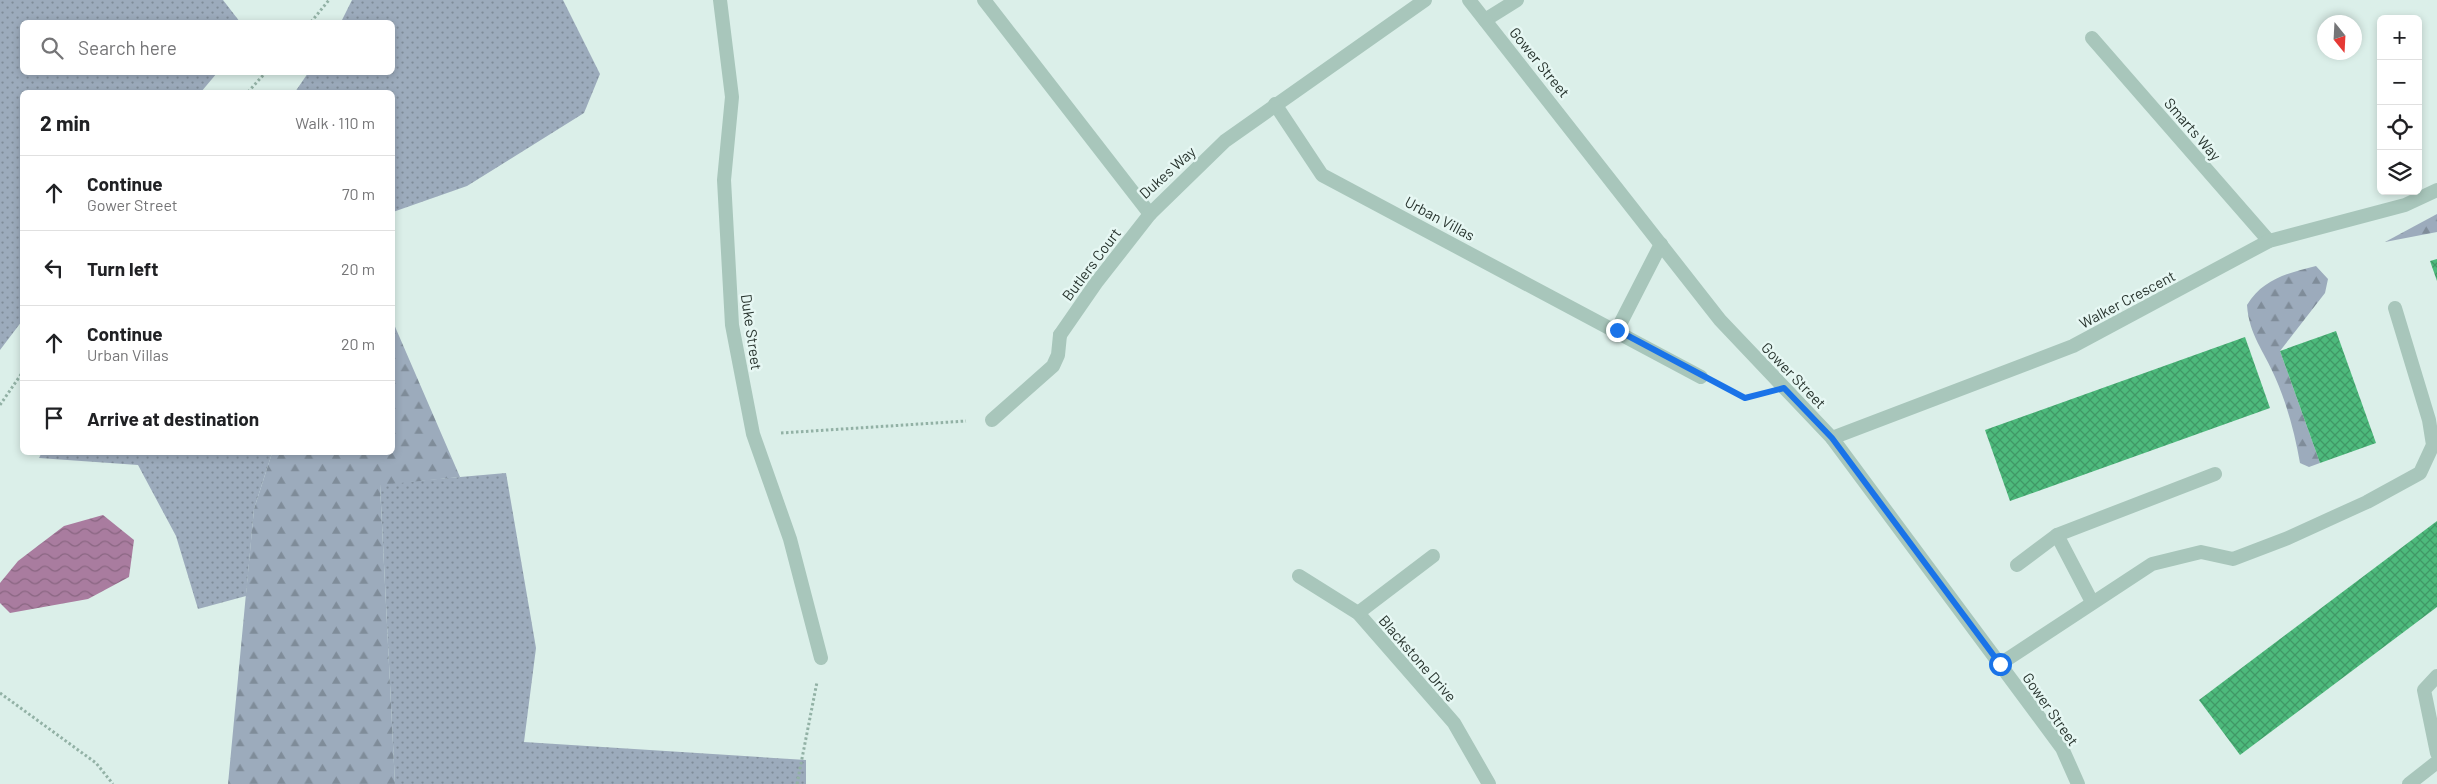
<!DOCTYPE html>
<html lang="en">
<head>
<meta charset="utf-8">
<style>
	body { margin:0; font-family:Barlow,sans-serif; background:#f2f2f2; color:#202124 }
	.controls { position:absolute; right:15px; top:15px; display:grid; overflow:hidden; border-radius:8px; box-shadow:0 2px 8px #0003 }
	.controls button { width:45px; height:45px; display:grid; place-items:center; padding:0; border:0; border-bottom:1px solid #e0e0e0; background:#fff; color:#202124; font:25px sans-serif }
	.compass { position:absolute; left:2317px; top:15px; width:45px; height:45px; border-radius:50%; background:#fff; box-shadow:0 2px 8px #0003; rotate:162deg }
	.stop { position:absolute; width:15px; height:15px; margin:-11px; border:4px solid #1a73e8; border-radius:50%; background:#fff }
	.stop.end { background:#1a73e8; border-color:#fff; box-shadow:0 1px 5px #0008 }
	.list { margin:0; padding:0; list-style:none }
	h2 { display:flex; justify-content:space-between; align-items:center; height:65px; margin:0; padding:0 20px; font-size:21px }
	h2 small { font-size:16px; font-weight:400; color:#757577 }
	.list li { display:grid; grid-template-columns:32px 1fr auto; gap:15px; align-items:center; box-sizing:border-box; height:75px; padding:0 20px; border-top:1px solid #e0e0e0 }
	.list b { display:block; font-size:19px; white-space:nowrap }
	.list p { margin:0; font-size:16px; white-space:nowrap; color:#757577 }
	.list em { font-size:16px; font-style:normal; color:#757577 }
	.icon { flex:none; width:28px; height:28px; fill:none; stroke:currentColor; stroke-width:2; stroke-linecap:round; stroke-linejoin:round }
	.map { position:relative; flex:none; width:2437px; height:784px; overflow:hidden }
	.search { position:absolute; background:#fff; box-shadow:0 2px 8px #0003; left:20px; top:20px; width:375px; height:55px; display:flex; align-items:center; gap:12px; box-sizing:border-box; padding:0 18px; border-radius:8px; color:#757577; font-size:19px }
	.panel { position:absolute; background:#fff; box-shadow:0 2px 8px #0003; left:20px; top:90px; width:375px; height:365px; border-radius:8px }
	.map>svg:first-child { display:block }
</style>
</head>
<body>
<div class="map">
<svg width="2437" height="784" viewBox="0 0 2437 784">
	<defs>
		<pattern id="grass-dots" width="8" height="8" patternUnits="userSpaceOnUse" patternTransform="scale(1.25)"><rect width="8" height="8" fill="#9cabbc"/><path d="M2 2h.1M6 6h.1" fill="none" stroke="#7f8c99" stroke-width="1.8" stroke-linecap="round"/></pattern>
		<pattern id="forest-firs" width="22" height="20" patternUnits="userSpaceOnUse" patternTransform="scale(1.25)"><rect width="22" height="20" fill="#9cabbc"/><path d="M5 1l3.5 6h-7zM16 11l3.5 6h-7z" fill="#7f8c99"/></pattern>
		<pattern id="water-waves" width="16" height="10" patternUnits="userSpaceOnUse" patternTransform="scale(1.25)"><rect width="16" height="10" fill="#a97c9f"/><path d="M0 5q4-4 8 0t8 0" fill="none" stroke="#8a6682"/></pattern>
		<pattern id="building-cross-hatch" width="8" height="8" patternUnits="userSpaceOnUse" patternTransform="scale(1.25)"><rect width="8" height="8" fill="#4dba7c"/><path d="M0 0l8 8M0 8l8-8" fill="none" stroke="#409866"/></pattern>
	</defs>
	<rect width="100%" height="100%" fill="#dbefe9"/>
	<g fill="url(#grass-dots)">
		<path d="M0,0H223L240,22H22V72L217,73L201,92H22V321L0,350Z"/>
		<path d="M352,0H563L600,74L584,113L467,186L393,212L392,92H295L308,73L392,72V22H341Z"/>
		<path d="M42,452L272,453L254,509L246,596L198,609L176,536L138,465L39,458Z"/>
		<path d="M506,473L536,648L524,742L806,760V784H395L380,484Z"/>
	</g>
	<g fill="url(#forest-firs)">
		<path d="M2437,214V232L2385,242Z"/>
		<path d="M2316,266L2328,279L2325,293L2280,351L2320,463L2309,467L2300,463C2295,434 2287,404 2275,377C2264,351 2249,335 2247,305C2263,279 2288,273 2316,266Z"/>
		<path d="M393,322L460,477L380,485L395,784H228L254,509L272,453L392,452Z"/>
	</g>
	<path fill="url(#water-waves)" d="M103,515L134,540L129,577L88,599L10,613L0,603V583L18,561L64,526Z"/>
	<g fill="url(#building-cross-hatch)">
		<path d="M2437,259V281L2430,261Z"/>
		<path d="M2336,331L2376,443L2320,463L2280,351Z"/>
		<path d="M2245,337L2270,408L2010,501L1985,430Z"/>
		<path d="M2437,521V607L2240,755L2199,700Z"/>
	</g>
	<g fill="none" stroke-linecap="round" stroke-linejoin="round">
		<g stroke="#92b1a5" stroke-width="3" stroke-dasharray="2.5 2.5" stroke-linecap="butt">
			<path d="M311,22L329,0"/>
			<path d="M248,92L266,72"/>
			<path d="M1724,388L1745,398L1755,395"/>
			<path d="M0,405L22,373"/>
			<path d="M781,433L966,421"/>
			<path d="M0,693L96,763L113,784"/>
			<path d="M797,784L817,682"/>
		</g>
		<g stroke="#a8c6bb" stroke-width="14">
			<path d="M992,420L1053,366L1058,355L1060,335"/>
			<path d="M2057,535L2092,602"/>
			<path d="M2017,565L2057,535L2215,474"/>
			<path d="M2000,664L2152,564L2201,552L2233,559L2288,538L2367,502L2420,473L2433,445L2429,420L2395,308"/>
		</g>
		<g stroke="#a8c6bb" stroke-width="14">
			<path d="M720,0L732,97L724,180L732,325L753,434L790,539L821,658"/>
			<path d="M984,0L1150,214"/>
			<path d="M1485,20L1517,0"/>
			<path d="M2092,38L2269,241"/>
			<path d="M1275,104L1322,175L1701,377"/>
			<path d="M1617,330L1661,244"/>
			<path d="M1060,335L1096,283L1150,214L1225,141L1425,0"/>
			<path d="M1832,438L2073,346L2269,241L2405,205L2437,190"/>
			<path d="M1299,576L1358,613L1454,723L1489,784"/>
			<path d="M1358,613L1433,556"/>
			<path d="M2437,676L2424,690L2437,753"/>
			<path d="M2409,784L2437,762"/>
		</g>
		<path stroke="#a8c6bb" stroke-width="14" d="M1469,0L1720,320L1832,438L2062,748L2078,784"/>
	</g>
	<g fill="none" stroke-linecap="round" stroke-linejoin="round">
		<path stroke="#1a73e8" stroke-width="6" d="M1617,330L1745,398L1784,388L1832,438L2000,664"/>
	</g>
	<g text-anchor="middle" dominant-baseline="central" stroke-width="5" stroke-linejoin="round" paint-order="stroke">
		<g font-size="15" fill="#27332d" stroke="#e6f7f3">
			<text transform="translate(1540 62) rotate(51)">Gower Street</text>
			<text transform="translate(2193 129) rotate(49)">Smarts Way</text>
			<text transform="translate(1167 172) rotate(-42)">Dukes Way</text>
			<text transform="translate(1440 218) rotate(28)">Urban Villas</text>
			<text transform="translate(1091 264) rotate(-53)">Butlers Court</text>
			<text transform="translate(2127 299) rotate(-28)">Walker Crescent</text>
			<text transform="translate(752 332) rotate(82)">Duke Street</text>
			<text transform="translate(1794 375) rotate(46)">Gower Street</text>
			<text transform="translate(1418 658) rotate(49)">Blackstone Drive</text>
			<text transform="translate(2051 709) rotate(55)">Gower Street</text>
		</g>
	</g>
</svg>
<div class="controls">
<button>+</button>
<button>−</button>
<button><svg class="icon" aria-label="locate" viewBox="0 0 24 24"><circle cx="12" cy="12" r="6"/><path d="M12 2v4M12 18v4M2 12h4M18 12h4"/></svg></button>
<button><svg class="icon" aria-label="layers" viewBox="0 0 24 24"><path d="M12 4l9 5-9 5-9-5zM3 14l9 5 9-5"/></svg></button>
</div>
<svg class="compass" viewBox="-18 -18 36 36"><path d="M0-13l5 13h-10z" fill="#e53935"/><path d="M0 13l5-13h-10z" fill="#757577"/></svg>
<div class="stop" style="left:2000px;top:664px"></div>
<div class="stop end" style="left:1617px;top:330px"></div>
<div class="search"><svg class="icon" aria-label="search" viewBox="0 0 24 24"><circle cx="10" cy="10" r="6"/><path d="M15 15l6 6"/></svg>Search here</div>
<section class="panel">
<h2>2 min<small>Walk · 110 m</small></h2>
<ul class="list">
<li><svg class="icon" aria-label="ahead" viewBox="0 0 24 24"><path d="M12 20V5M6 11l6-6 6 6"/></svg><div><b>Continue</b><p>Gower Street</p></div><em>70 m</em></li>
<li><svg class="icon" aria-label="left" viewBox="0 0 24 24"><path d="M17 20v-9H6M10 6l-5 5 5 5"/></svg><div><b>Turn left</b></div><em>20 m</em></li>
<li><svg class="icon" aria-label="ahead" viewBox="0 0 24 24"><path d="M12 20V5M6 11l6-6 6 6"/></svg><div><b>Continue</b><p>Urban Villas</p></div><em>20 m</em></li>
<li><svg class="icon" aria-label="arrive" viewBox="0 0 24 24"><path d="M6 21V4h12l-3 4 3 4H6"/></svg><div><b>Arrive at destination</b></div></li>
</ul>
</section>
</div>
</body>
</html>
